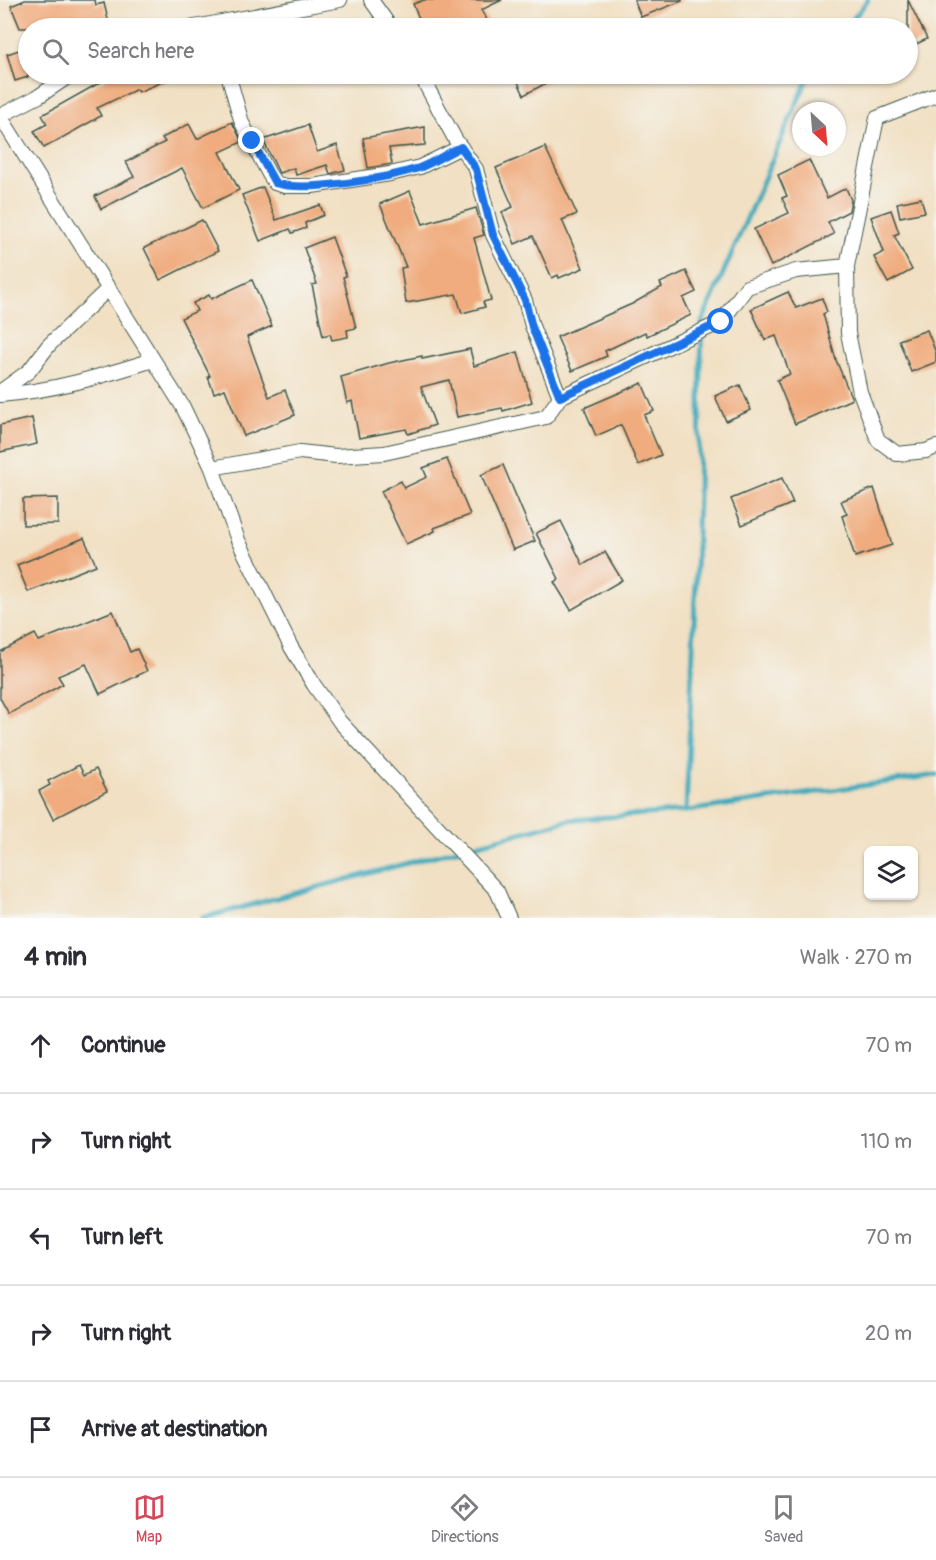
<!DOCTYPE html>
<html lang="en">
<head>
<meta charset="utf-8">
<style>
	body { margin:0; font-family:Pangolin,sans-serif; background:#f2f2f3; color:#2b2b33 }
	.controls { position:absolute; right:18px; bottom:18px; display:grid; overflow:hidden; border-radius:9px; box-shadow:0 2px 4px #0004 }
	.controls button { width:54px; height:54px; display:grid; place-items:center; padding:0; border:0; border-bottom:2px solid #e1e1e2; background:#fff; color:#2b2b33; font:30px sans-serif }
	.compass { position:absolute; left:792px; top:102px; width:54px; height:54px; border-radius:50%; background:#fff; box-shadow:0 2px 4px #0004; rotate:154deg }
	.stop { position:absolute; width:18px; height:18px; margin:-14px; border:4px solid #1a73e8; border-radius:50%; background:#fff }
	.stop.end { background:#1a73e8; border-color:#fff; box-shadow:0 2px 6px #0008 }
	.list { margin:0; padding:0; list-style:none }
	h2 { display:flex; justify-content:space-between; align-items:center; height:78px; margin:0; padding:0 24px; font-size:26px }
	h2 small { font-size:20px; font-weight:400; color:#7c7c81 }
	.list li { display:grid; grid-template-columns:39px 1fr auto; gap:18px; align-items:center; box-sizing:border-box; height:96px; padding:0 24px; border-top:2px solid #e1e1e2 }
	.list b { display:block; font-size:22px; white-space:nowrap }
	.list em { font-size:20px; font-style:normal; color:#7c7c81 }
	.icon { flex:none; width:33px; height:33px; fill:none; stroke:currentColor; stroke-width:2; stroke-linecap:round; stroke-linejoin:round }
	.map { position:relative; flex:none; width:936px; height:918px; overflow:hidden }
	.search { position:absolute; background:#fff; box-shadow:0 2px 4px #0004; left:18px; right:18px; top:18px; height:66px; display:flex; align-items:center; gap:15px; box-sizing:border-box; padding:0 21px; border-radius:33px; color:#7c7c81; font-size:22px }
	.sheet { height:558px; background:#fff }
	nav { display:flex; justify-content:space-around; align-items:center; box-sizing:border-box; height:84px; border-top:2px solid #e1e1e2; background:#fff; font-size:16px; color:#7c7c81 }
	nav a { display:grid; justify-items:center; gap:3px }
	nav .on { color:#d1495b }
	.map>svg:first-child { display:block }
</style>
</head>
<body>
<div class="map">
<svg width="936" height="918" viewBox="0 0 936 918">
	<rect width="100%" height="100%" fill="#f6f6f2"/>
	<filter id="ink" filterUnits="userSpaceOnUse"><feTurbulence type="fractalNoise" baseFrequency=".0167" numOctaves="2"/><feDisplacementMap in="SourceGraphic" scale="12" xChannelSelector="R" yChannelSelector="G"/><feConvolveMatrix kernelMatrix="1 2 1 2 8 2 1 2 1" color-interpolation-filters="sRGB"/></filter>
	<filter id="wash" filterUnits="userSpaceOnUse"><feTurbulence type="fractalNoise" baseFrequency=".008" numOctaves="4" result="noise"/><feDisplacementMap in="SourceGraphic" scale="24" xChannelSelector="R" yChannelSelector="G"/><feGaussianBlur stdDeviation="1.35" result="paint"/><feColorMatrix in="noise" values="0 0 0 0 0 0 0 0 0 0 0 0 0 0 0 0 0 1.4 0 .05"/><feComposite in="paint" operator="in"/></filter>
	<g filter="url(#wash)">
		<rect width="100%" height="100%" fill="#f1e0c3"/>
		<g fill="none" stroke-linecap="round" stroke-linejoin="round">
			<g stroke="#3caabb" stroke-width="5">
				<path d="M846,28L868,0"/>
				<path d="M686,811L696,578L702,322L806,82L812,74"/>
				<path d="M202,918L569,820L686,811L936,775"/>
			</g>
		</g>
		<g id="blocks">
			<g fill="#f0ac7e">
				<path d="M25,0H95L96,5L104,3L110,28H20L11,6Z"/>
				<path d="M424,0H502L481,10L492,28H423L413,4Z"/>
				<path d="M634,0H682V1L641,17Z"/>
				<path d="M908,0L927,39L908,48Z"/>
				<path d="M28,47V77L15,81L7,54Z"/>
				<path d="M115,74H182L138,92L137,89L97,108L101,116L44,148L34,131L47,124L42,115Z"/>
				<path d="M534,74H563L524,95L518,82Z"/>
				<path d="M232,122L242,142L220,152L239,190L203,208L182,168L101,209L95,196L134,177L126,162L165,142L162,138L189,124L197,139Z"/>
				<path d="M308,125L317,152L337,145L345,170L330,174L327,165L296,175L294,168L279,173L263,140Z"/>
				<path d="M425,127V145L389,148L392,164L368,168L363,138Z"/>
				<path d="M545,147L577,214L562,220L583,268L559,278L558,275L552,278L533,236L515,244L502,212L513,207L496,168Z"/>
				<path d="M809,160L827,198L846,188L851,200L849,211L828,222L834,234L771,266L754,229L789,213L782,198L787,196L778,175Z"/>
				<path d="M263,187L276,220L320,205L324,215L305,223L306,228L292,233L290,229L260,241L242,195Z"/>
				<path d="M410,191L423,224L476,208L484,235L474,238L491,300L483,302L485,307L462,313L456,294L406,303L401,268L406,267L380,204Z"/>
				<path d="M921,198L925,212L900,217L897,203Z"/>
				<path d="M891,210L899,233L894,235L912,270L888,283L874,257L884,252L871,217Z"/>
				<path d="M202,220L218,251L160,280L144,248Z"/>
				<path d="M332,237L346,276L343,277L356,328L347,330L348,337L332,340L330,334L323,336L312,285L317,284L304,248Z"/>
				<path d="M686,271L696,292L683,298L691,315L647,336L645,332L605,351L607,356L572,371L557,337L632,304L662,287L660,283Z"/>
				<path d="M252,280L272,326L247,337L269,397L285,390L295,415L244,436L225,389L214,393L208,377L210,376L181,318L197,311L193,303L209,295L211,299Z"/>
				<path d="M788,292L796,308L822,298L827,312L823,314L836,360L852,399L795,424L777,380L790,374L776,336L765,340L751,309Z"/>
				<path d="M927,330L936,353V362L911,372L899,340Z"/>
				<path d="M470,349L474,366L518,352L532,402L503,411L502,408L457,417L449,380L421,387L435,425L408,434L406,429L359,438L352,401L347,403L341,377L389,363L422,356V359Z"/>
				<path d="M642,383L654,411L644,415L661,455L638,465L621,425L596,436L584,408Z"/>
				<path d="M740,385L751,410L726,421L715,396Z"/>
				<path d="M32,418L37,444L0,452V425Z"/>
				<path d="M447,459L470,515L434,528L435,531L406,544L381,491L401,481L404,488L427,477L423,468Z"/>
				<path d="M503,465L535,541L513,550L481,475Z"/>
				<path d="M782,478L793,503L742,525L731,499Z"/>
				<path d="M874,488L892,545L855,557L842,516L847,514L841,501Z"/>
				<path d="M58,498V524L23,525V499Z"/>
				<path d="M561,521L583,565L605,552L622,580L571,610L554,582L559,579L536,533Z"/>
				<path d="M84,538L96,565L28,592L17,565Z"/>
				<path d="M113,611L130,652L137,649L147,671L100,694L86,664L58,676L63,684L9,714L0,698V652L35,634L39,641Z"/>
				<path d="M79,765L84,775L96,769L107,791L53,819L39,791L50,785L48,781Z"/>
			</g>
		</g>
	</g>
	<g filter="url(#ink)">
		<use href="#blocks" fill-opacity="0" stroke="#3e5549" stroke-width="1.5"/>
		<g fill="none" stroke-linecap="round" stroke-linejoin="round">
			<g stroke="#3e5549" stroke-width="16">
				<g id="minor">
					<path d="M371,0L391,28"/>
					<path d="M189,28L340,0"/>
					<path d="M72,74L39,96L0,116L183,407L212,468L238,540L291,647L314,685L340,722L497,891L509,918"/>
					<path d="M228,74L242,123L269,174L275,183L285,186H312L390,174L420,167L461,147"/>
					<path d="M420,74L455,139L476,169L493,235L525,300L532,326L560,397L721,322L747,287L796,271L847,266"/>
					<path d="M936,95L877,118L847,266L848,333L860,392L878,440L897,454L926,451L936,447"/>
					<path d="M0,392L29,371L49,345L109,288"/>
					<path d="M0,395C53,391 102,376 153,360"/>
					<path d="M212,468L300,452L336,456L384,453L546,417L560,397"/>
				</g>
			</g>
			<use href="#minor" stroke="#fff" stroke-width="14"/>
		</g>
	</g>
	<g fill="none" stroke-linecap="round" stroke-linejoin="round" filter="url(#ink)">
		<path stroke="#1a73e8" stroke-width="8" d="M252,141L275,183C306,193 387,178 419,168C433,163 447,153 461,147L476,169L493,235L525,300L532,327L560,397L721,322"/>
	</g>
</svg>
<div class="controls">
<button><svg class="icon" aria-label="layers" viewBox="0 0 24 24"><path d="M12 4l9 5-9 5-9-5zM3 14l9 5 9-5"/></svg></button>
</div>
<svg class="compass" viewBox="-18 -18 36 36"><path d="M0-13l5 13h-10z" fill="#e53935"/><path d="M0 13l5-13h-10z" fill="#7c7c81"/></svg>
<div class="stop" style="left:721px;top:322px"></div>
<div class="stop end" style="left:252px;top:141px"></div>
<div class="search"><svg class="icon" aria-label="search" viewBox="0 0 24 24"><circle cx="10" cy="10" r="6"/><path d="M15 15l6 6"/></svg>Search here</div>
</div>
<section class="sheet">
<h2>4 min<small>Walk · 270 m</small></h2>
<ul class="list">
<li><svg class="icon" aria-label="ahead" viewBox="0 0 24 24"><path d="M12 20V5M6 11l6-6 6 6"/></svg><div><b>Continue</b></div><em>70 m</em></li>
<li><svg class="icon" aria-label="right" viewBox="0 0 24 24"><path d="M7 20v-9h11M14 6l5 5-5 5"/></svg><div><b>Turn right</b></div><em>110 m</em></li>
<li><svg class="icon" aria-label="left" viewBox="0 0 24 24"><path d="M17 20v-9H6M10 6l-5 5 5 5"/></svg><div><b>Turn left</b></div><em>70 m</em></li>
<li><svg class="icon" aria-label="right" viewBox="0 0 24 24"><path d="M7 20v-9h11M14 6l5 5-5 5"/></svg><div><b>Turn right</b></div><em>20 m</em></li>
<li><svg class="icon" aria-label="arrive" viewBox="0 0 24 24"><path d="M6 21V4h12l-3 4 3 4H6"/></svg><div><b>Arrive at destination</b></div></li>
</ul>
</section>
<nav>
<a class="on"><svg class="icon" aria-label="map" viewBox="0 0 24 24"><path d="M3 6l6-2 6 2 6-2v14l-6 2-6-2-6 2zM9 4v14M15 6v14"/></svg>Map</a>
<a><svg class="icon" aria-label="directions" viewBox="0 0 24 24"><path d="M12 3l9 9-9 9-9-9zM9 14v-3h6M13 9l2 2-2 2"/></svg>Directions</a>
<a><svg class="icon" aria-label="saved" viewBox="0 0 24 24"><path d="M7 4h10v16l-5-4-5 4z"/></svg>Saved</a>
</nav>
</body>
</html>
